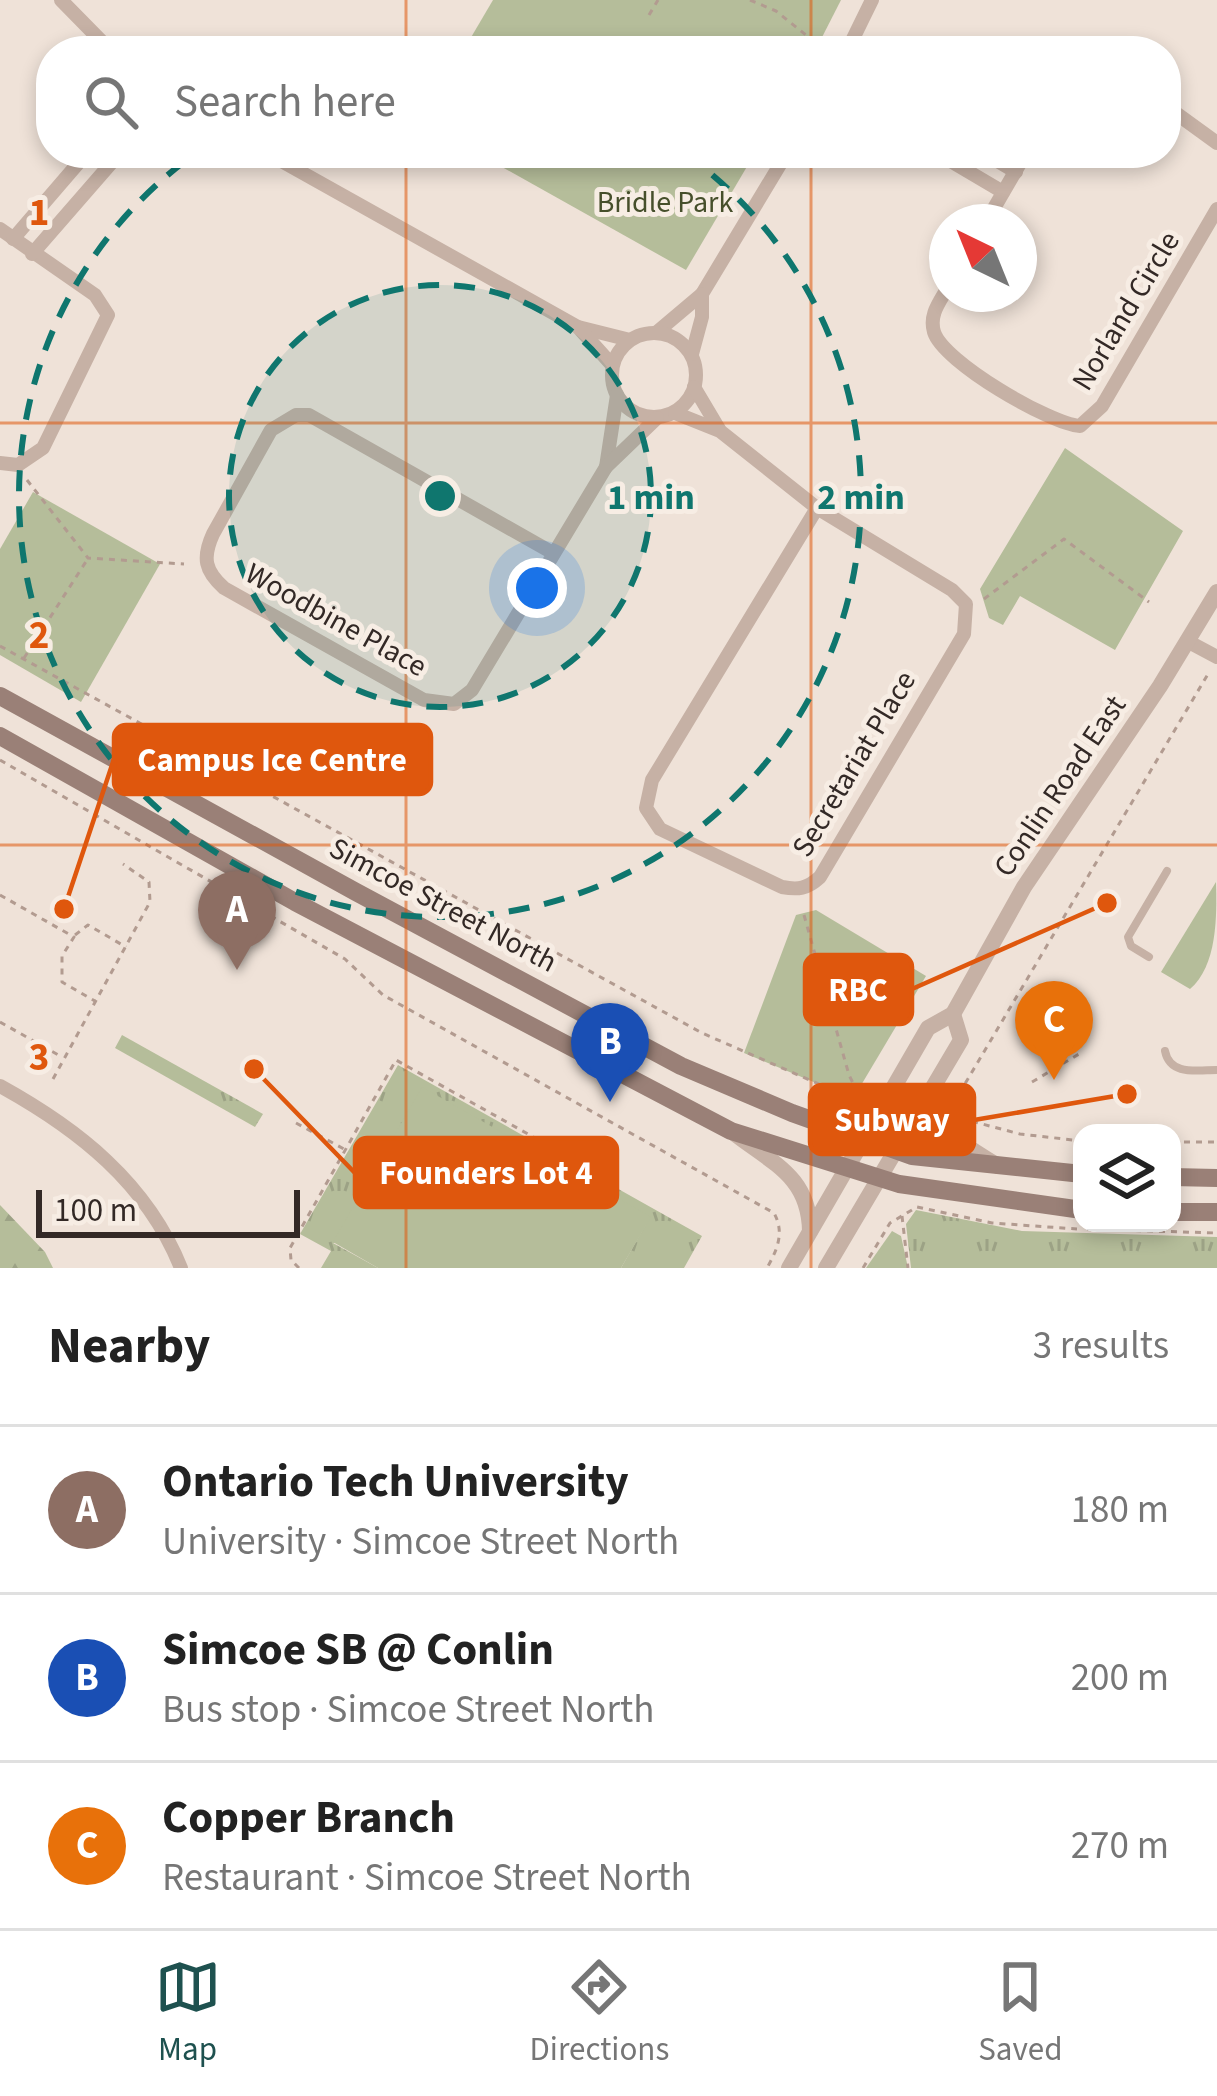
<!DOCTYPE html>
<html lang="en">
<head>
<meta charset="utf-8">
<style>
	body { margin:0; font-family:"Source Sans 3",sans-serif; background:#f6f6f6; color:#222 }
	.controls { position:absolute; right:36px; bottom:36px; display:grid; overflow:hidden; border-radius:24px; box-shadow:0 6px 18px #0003 }
	.controls button { width:108px; height:108px; display:grid; place-items:center; padding:0; border:0; border-bottom:3px solid #e0e0e0; background:#fff; color:#222; font:60px sans-serif }
	.compass { position:absolute; left:929px; top:204px; width:108px; height:108px; border-radius:50%; background:#fff; box-shadow:0 6px 18px #0003; rotate:317deg }
	.scale { position:absolute; left:36px; bottom:30px; width:264px; box-sizing:border-box; padding-left:12px; border:6px solid #332926; border-top:0; font-size:33px; line-height:42px; white-space:nowrap; color:#332926; -webkit-text-stroke:9px #f7ede4; paint-order:stroke }
	.you { position:absolute; left:537px; top:588px; width:42px; height:42px; margin:-30px; border:9px solid #fff; border-radius:50%; background:#1a73e8; box-shadow:0 0 0 18px #1a73e833 }
	.badge { display:grid; place-items:center; width:78px; height:78px; border-radius:50%; background:#1e514f; color:#fff; font-size:39px; font-weight:700 }
	.pin { position:absolute; translate:-50% -99px; filter:drop-shadow(0 3px 6px #0008) }
	.pin::after { content:''; position:absolute; top:63px; width:42px; height:36px; background:inherit; clip-path:polygon(0 0,100% 0,50% 100%) }
	.list { margin:0; padding:0; list-style:none }
	h2 { display:flex; justify-content:space-between; align-items:center; height:156px; margin:0; padding:0 48px; font-size:51px }
	h2 small { font-size:39px; font-weight:400; color:#767676 }
	.list li { display:grid; grid-template-columns:78px 1fr auto; gap:36px; align-items:center; box-sizing:border-box; height:168px; padding:0 48px; border-top:3px solid #e0e0e0 }
	.list b { display:block; font-size:45px; white-space:nowrap }
	.list p { margin:0; font-size:39px; white-space:nowrap; color:#767676 }
	.list em { font-size:39px; font-style:normal; color:#767676 }
	.icon { flex:none; width:66px; height:66px; fill:none; stroke:currentColor; stroke-width:2; stroke-linecap:round; stroke-linejoin:round }
	.map { position:relative; flex:none; width:1217px; height:1268px; overflow:hidden }
	.search { position:absolute; background:#fff; box-shadow:0 6px 18px #0003; left:36px; right:36px; top:36px; height:132px; display:flex; align-items:center; gap:30px; box-sizing:border-box; padding:0 42px; border-radius:48px; color:#767676; font-size:45px }
	.sheet { height:660px; background:#fff }
	nav { display:flex; justify-content:space-around; align-items:center; box-sizing:border-box; height:168px; border-top:3px solid #e0e0e0; background:#fff; font-size:33px; color:#767676 }
	nav a { display:grid; justify-items:center; gap:6px }
	nav .on { color:#1e514f }
	.map>svg:first-child { display:block }
</style>
</head>
<body>
<div class="map">
<svg width="1217" height="1268" viewBox="0 0 1217 1268">
	<defs>
		<pattern id="grass-tufts" width="24" height="20" patternUnits="userSpaceOnUse" patternTransform="scale(3)"><rect width="24" height="20" fill="#b5bd9a"/><path d="M3 7l-1-3M5 7V3M7 7l1-3M15 17l-1-3M17 17v-4M19 17l1-3" fill="none" stroke="#9ca285"/></pattern>
		<pattern id="forest-firs" width="22" height="20" patternUnits="userSpaceOnUse" patternTransform="scale(3)"><rect width="22" height="20" fill="#b5bd9a"/><path d="M5 1l3.5 6h-7zM16 11l3.5 6h-7z" fill="#9ca285"/></pattern>
	</defs>
	<rect width="100%" height="100%" fill="#efe2d8"/>
	<g fill="url(#grass-tufts)">
		<path d="M122,1035L263,1114L255,1127L115,1048Z"/>
		<path d="M398,1065L702,1236L684,1268H621L650,1217L333,1243L378,1268H321L331,1251L300,1234Z"/>
		<path d="M916,1210L1022,1231L1217,1237V1268H911L906,1224Z"/>
		<path d="M892,1231L901,1236L908,1268H866Z"/>
	</g>
	<path fill="url(#forest-firs)" d="M0,1205L45,1252L53,1268H0Z"/>
	<g fill="#b5bd9a">
		<path d="M493,0H841L815,51H463Z"/>
		<path d="M477,153H755L686,270Z"/>
		<path d="M1065,448L1183,531L1115,650L1020,596L1003,625L989,618L980,589Z"/>
		<path d="M33,492L160,564L81,702L0,655V549Z"/>
		<path d="M1216,882C1217,917 1217,966 1190,989L1161,972Z"/>
		<path d="M816,910L926,976L857,1092L828,1088L744,1053L796,915Z"/>
		<path d="M422,1087L651,1217L621,1268H378L333,1242Z"/>
	</g>
	<g fill="none" stroke-linecap="round" stroke-linejoin="round">
		<g stroke="#b29b90" stroke-width="3" stroke-dasharray="6 6" stroke-linecap="butt">
			<path d="M750,0L776,11L826,51"/>
			<path d="M649,15L658,0"/>
			<path d="M27,480L88,558L184,564"/>
			<path d="M984,599L1064,539L1149,602"/>
			<path d="M0,646L702,1033L828,1088L871,1097"/>
			<path d="M24,658L87,560"/>
			<path d="M0,760L345,959L383,995L774,1213C785,1233 777,1250 767,1268"/>
			<path d="M0,895L74,937L62,956V982L95,1001"/>
			<path d="M804,915L849,1075L857,1091"/>
			<path d="M75,935L88,925L126,947"/>
			<path d="M0,1022L62,1057"/>
			<path d="M53,1079L150,902L149,882L123,864"/>
			<path d="M1032,1082L1079,1054"/>
			<path d="M953,1104L1208,674"/>
			<path d="M835,1108L856,1093"/>
			<path d="M296,1123L344,1149"/>
			<path d="M961,1123L967,1120L1020,1134L1082,1141"/>
			<path d="M1172,1142H1217"/>
			<path d="M902,1216L908,1268"/>
			<path d="M1087,1229L1217,1233"/>
			<path d="M299,1268L291,1260L290,1248L396,1060L601,1175"/>
			<path d="M863,1268L890,1223L917,1207L992,1223L1077,1229"/>
		</g>
		<g stroke="#c6b1a5" stroke-width="8">
			<path d="M1149,957L1131,946L1128,937L1167,871"/>
			<path d="M1165,1051C1170,1076 1197,1070 1217,1070"/>
		</g>
		<g stroke="#c6b1a5" stroke-width="14">
			<path d="M61,0L111,51"/>
			<path d="M847,51L872,0"/>
			<path d="M1166,106L1217,143"/>
			<path d="M267,153L578,327L630,340"/>
			<path d="M937,153L1003,192"/>
			<path d="M984,153L1016,172"/>
			<path d="M986,222L1026,153"/>
			<path d="M0,229L95,295L108,315L43,448L18,465L0,463"/>
			<path d="M13,239L87,153"/>
			<path d="M32,254L120,153"/>
			<path d="M947,289C939,303 929,315 934,332C943,362 1050,424 1080,426L1102,406L1217,209"/>
			<path d="M578,327L612,365"/>
			<path d="M657,332L702,294L787,153"/>
			<circle cx="654" cy="375" r="42"/>
			<path d="M692,354L702,317V294"/>
			<path d="M694,387L719,429"/>
			<path d="M675,413L720,431L817,508L952,590L966,604L964,634L820,877C807,889 798,890 782,887L660,829L646,808L652,780L817,508"/>
			<path d="M606,467L617,395"/>
			<path d="M553,553L309,415H296L271,430L213,534C202,558 205,571 224,588L424,700L454,704L472,690L606,467L657,418"/>
			<path d="M1187,641L1217,657"/>
			<path d="M0,1086C78,1129 147,1183 181,1268"/>
		</g>
		<g stroke="#c6b1a5" stroke-width="16">
			<path d="M934,1091C925,1127 973,1150 998,1166"/>
			<path d="M735,1134C774,1164 809,1177 810,1231"/>
			<path d="M789,1268L928,1028L953,1014L1024,887L1160,686L1217,592"/>
			<path d="M826,1268L961,1040L953,1014"/>
		</g>
		<g stroke="#9a8077" stroke-width="18">
			<path d="M0,696L356,892L681,1066L792,1113L912,1156L1082,1174"/>
			<path d="M0,736L295,902L731,1131L899,1184L1082,1210"/>
			<path d="M1172,1177L1217,1178"/>
			<path d="M1172,1212H1217"/>
		</g>
	</g>
	<path fill="none" stroke="#df570d" stroke-width="3" stroke-opacity="0.55" d="M406,0V51M811,0V51M406,153V1268M811,153V1268M0,423H1217M0,845H1217"/>
	<circle cx="440" cy="496" r="211" fill="#0f766e" fill-opacity=".12"/>
	<g fill="none" stroke="#0f766e" stroke-width="6" stroke-dasharray="21 15">
		<circle cx="440" cy="496" r="211"/>
		<path d="M684 153A421 421 0 1 1 196 153"/>
	</g>
	<g text-anchor="middle" dominant-baseline="central" stroke-width="10" stroke-linejoin="round" paint-order="stroke">
		<g font-size="30" fill="#464f2b" stroke="#f7ede4">
			<text x="665" y="202">Bridle Park</text>
		</g>
		<g font-size="30" fill="#332926" stroke="#f7ede4">
			<text transform="translate(1126 311) rotate(-59)">Norland Circle</text>
			<text transform="translate(336 620) rotate(29)">Woodbine Place</text>
			<text transform="translate(854 764) rotate(-59)">Secretariat Place</text>
			<text transform="translate(1060 786) rotate(-56)">Conlin Road East</text>
			<text transform="translate(443 905) rotate(28)">Simcoe Street North</text>
		</g>
	</g>
	<g font-size="39" text-anchor="middle" font-weight="bold" fill="#df570d" stroke="#f7ede4" stroke-width="10" stroke-linejoin="round" paint-order="stroke">
		<text x="39" y="225">1</text>
		<text x="39" y="648">2</text>
		<text x="39" y="1070">3</text>
	</g>
	<circle cx="440" cy="496" r="18" fill="#0f766e" stroke="#f7ede4" stroke-width="6"/>
	<g font-size="36" text-anchor="middle" font-weight="bold" fill="#0f766e" stroke="#f7ede4" stroke-width="10" stroke-linejoin="round" paint-order="stroke">
		<text x="651" y="509">1 min</text>
		<text x="861" y="509">2 min</text>
	</g>
	<path fill="none" stroke="#df570d" stroke-width="4.5" d="M64 909L114 759M1107 903L912 989M1127 1094L974 1120M254 1069L355 1173"/>
	<g fill="#df570d" stroke="#f7ede4" stroke-width="4.5">
		<circle cx="64" cy="909" r="12"/>
		<circle cx="1107" cy="903" r="12"/>
		<circle cx="1127" cy="1094" r="12"/>
		<circle cx="254" cy="1069" r="12"/>
	</g>
	<g fill="#df570d" stroke="#df570d" stroke-width="4.5">
		<rect x="114" y="725" width="317" height="69" rx="12"/>
		<rect x="805" y="955" width="107" height="69" rx="12"/>
		<rect x="810" y="1085" width="164" height="69" rx="12"/>
		<rect x="355" y="1138" width="262" height="69" rx="12"/>
	</g>
	<g font-size="33" text-anchor="middle" font-weight="bold" fill="#fff">
		<text x="272" y="771">Campus Ice Centre</text>
		<text x="858" y="1001">RBC</text>
		<text x="892" y="1131">Subway</text>
		<text x="486" y="1184">Founders Lot 4</text>
	</g>
</svg>
<div class="controls">
<button><svg class="icon" aria-label="layers" viewBox="0 0 24 24"><path d="M12 4l9 5-9 5-9-5zM3 14l9 5 9-5"/></svg></button>
</div>
<svg class="compass" viewBox="-18 -18 36 36"><path d="M0-13l5 13h-10z" fill="#e53935"/><path d="M0 13l5-13h-10z" fill="#767676"/></svg>
<div class="scale">100 m</div>
<div class="you"></div>
<div class="pin badge" style="left:237px;top:970px;background:#8d6e63">A</div>
<div class="pin badge" style="left:610px;top:1102px;background:#1a4fb4">B</div>
<div class="pin badge" style="left:1054px;top:1080px;background:#e8710a">C</div>
<div class="search"><svg class="icon" aria-label="search" viewBox="0 0 24 24"><circle cx="10" cy="10" r="6"/><path d="M15 15l6 6"/></svg>Search here</div>
</div>
<section class="sheet">
<h2>Nearby<small>3 results</small></h2>
<ul class="list">
<li><span class="badge" style="background:#8d6e63">A</span><div><b>Ontario Tech University</b><p>University · Simcoe Street North</p></div><em>180 m</em></li>
<li><span class="badge" style="background:#1a4fb4">B</span><div><b>Simcoe SB @ Conlin</b><p>Bus stop · Simcoe Street North</p></div><em>200 m</em></li>
<li><span class="badge" style="background:#e8710a">C</span><div><b>Copper Branch</b><p>Restaurant · Simcoe Street North</p></div><em>270 m</em></li>
</ul>
</section>
<nav>
<a class="on"><svg class="icon" aria-label="map" viewBox="0 0 24 24"><path d="M3 6l6-2 6 2 6-2v14l-6 2-6-2-6 2zM9 4v14M15 6v14"/></svg>Map</a>
<a><svg class="icon" aria-label="directions" viewBox="0 0 24 24"><path d="M12 3l9 9-9 9-9-9zM9 14v-3h6M13 9l2 2-2 2"/></svg>Directions</a>
<a><svg class="icon" aria-label="saved" viewBox="0 0 24 24"><path d="M7 4h10v16l-5-4-5 4z"/></svg>Saved</a>
</nav>
</body>
</html>
